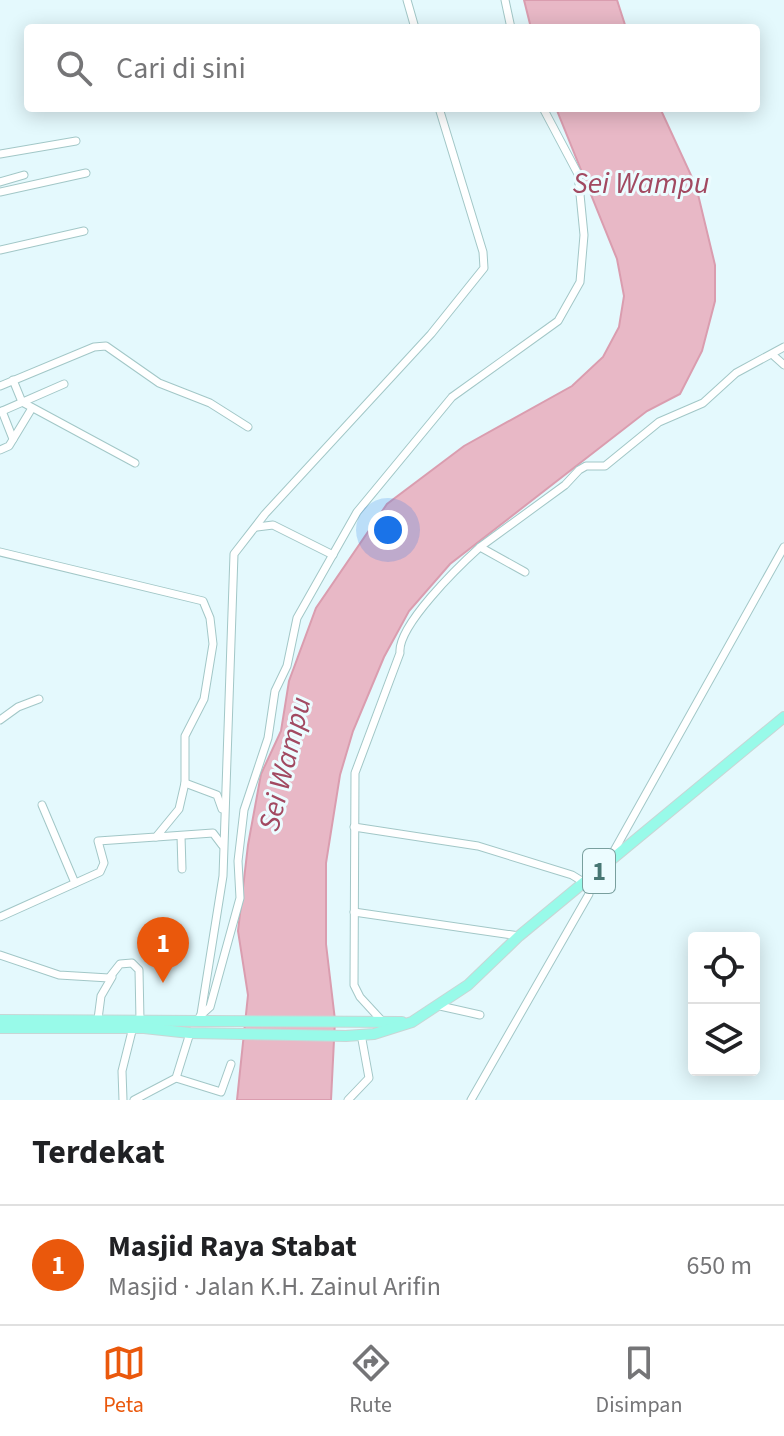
<!DOCTYPE html>
<html lang="id">
<head>
<meta charset="utf-8">
<style>
	body { margin:0; font-family:"Source Sans 3",sans-serif; background:#f6f6f6; color:#202124 }
	.controls { position:absolute; right:24px; bottom:24px; display:grid; overflow:hidden; border-radius:8px; box-shadow:0 4px 20px #0003 }
	.controls button { width:72px; height:72px; display:grid; place-items:center; padding:0; border:0; border-bottom:2px solid #e0e0e0; background:#fff; color:#202124; font:40px sans-serif }
	.you { position:absolute; left:388px; top:530px; width:28px; height:28px; margin:-20px; border:6px solid #fff; border-radius:50%; background:#1a73e8; box-shadow:0 0 0 12px #1a73e833 }
	.badge { display:grid; place-items:center; width:52px; height:52px; border-radius:50%; background:#ea580c; color:#fff; font-size:26px; font-weight:700 }
	.pin { position:absolute; translate:-50% -66px; filter:drop-shadow(0 2px 4px #0008) }
	.pin::after { content:''; position:absolute; top:42px; width:28px; height:24px; background:inherit; clip-path:polygon(0 0,100% 0,50% 100%) }
	.list { margin:0; padding:0; list-style:none }
	h2 { display:flex; justify-content:space-between; align-items:center; height:104px; margin:0; padding:0 32px; font-size:34px }
	h2 small { font-size:26px; font-weight:400; color:#757577 }
	.list li { display:grid; grid-template-columns:52px 1fr auto; gap:24px; align-items:center; box-sizing:border-box; height:120px; padding:0 32px; border-top:2px solid #e0e0e0 }
	.list b { display:block; font-size:30px; white-space:nowrap }
	.list p { margin:0; font-size:26px; white-space:nowrap; color:#757577 }
	.list em { font-size:26px; font-style:normal; color:#757577 }
	.icon { flex:none; width:44px; height:44px; fill:none; stroke:currentColor; stroke-width:2; stroke-linecap:round; stroke-linejoin:round }
	.map { position:relative; flex:none; width:784px; height:1100px; overflow:hidden }
	.search { position:absolute; background:#fff; box-shadow:0 4px 20px #0003; left:24px; right:24px; top:24px; height:88px; display:flex; align-items:center; gap:20px; box-sizing:border-box; padding:0 28px; border-radius:8px; color:#757577; font-size:30px }
	.sheet { height:224px; background:#fff }
	nav { display:flex; justify-content:space-around; align-items:center; box-sizing:border-box; height:112px; border-top:2px solid #e0e0e0; background:#fff; font-size:22px; color:#757577 }
	nav a { display:grid; justify-items:center; gap:4px }
	nav .on { color:#ea580c }
	.map>svg:first-child { display:block }
</style>
</head>
<body>
<div class="map">
<svg width="784" height="1100" viewBox="0 0 784 1100">
	<rect width="100%" height="100%" fill="#e4f9fd"/>
	<g fill="#e8b8c6" stroke="#da9daf" stroke-width="2">
		<path d="M524,0H617L626,28H531Z"/>
		<path d="M556,108H660L696,186L715,265V301L702,351L680,394L647,411L450,564L409,611L384,657L353,731L340,775L326,863V944L335,1020L331,1100H237L248,995L238,931L248,845L261,774L281,731L289,681L316,608L387,504L464,446L572,386L603,357L619,327L624,296L617,259Z"/>
	</g>
	<g fill="none" stroke-linecap="round" stroke-linejoin="round">
		<g stroke="#a2c7c7" stroke-width="9">
			<g id="minor">
				<path d="M407,0L415,28"/>
				<path d="M505,0L511,28"/>
				<path d="M0,154L76,141"/>
				<path d="M0,182L24,175"/>
				<path d="M0,192L86,173"/>
				<path d="M0,250L84,231"/>
				<path d="M774,356L784,365"/>
				<path d="M13,380L22,402L135,463"/>
				<path d="M0,386L94,347L106,346L159,383L210,403L248,427"/>
				<path d="M2,411L13,439"/>
				<path d="M0,412L64,384"/>
				<path d="M0,450L9,446L32,408"/>
				<path d="M257,527L273,525L333,555"/>
				<path d="M480,547L565,485L579,470L586,466H605L659,422L703,403L736,373L784,347"/>
				<path d="M0,552L203,601L210,618L213,644L204,699L185,736V783L179,809L156,837L98,841L104,863L100,872L0,917"/>
				<path d="M0,720L18,707L39,699"/>
				<path d="M185,783L217,795L222,809"/>
				<path d="M42,805L75,883"/>
				<path d="M354,827L478,846L572,875L585,883"/>
				<path d="M181,836L182,869"/>
				<path d="M156,837L213,833L222,845"/>
				<path d="M610,858L784,547"/>
				<path d="M354,912L519,936"/>
				<path d="M0,955L59,975L109,978L120,964L132,963L139,970L140,1020"/>
				<path d="M440,1006L480,1015"/>
				<path d="M201,1014L223,876L234,554L265,514L431,334L484,268L483,252L439,108"/>
				<path d="M200,1016L210,1007L240,898L238,861L244,810L268,738L275,691L287,666L297,618L357,512L452,397L558,321L580,282L584,235L578,174L543,108"/>
				<path d="M98,1019L101,996L112,977"/>
				<path d="M383,1022L360,997L354,985L355,773L400,653C397,626 459,566 480,547L525,572"/>
				<path d="M176,1078L221,1092L231,1064"/>
				<path d="M123,1100L122,1071L133,1027"/>
				<path d="M134,1100L176,1078L190,1033"/>
				<path d="M348,1100L369,1078L361,1034"/>
				<path d="M471,1100L589,894L591,878"/>
			</g>
		</g>
		<g stroke="#c8d6d5" stroke-width="12">
			<g id="highway">
				<path d="M0,1020L402,1022"/>
				<path d="M0,1028H144L190,1033L346,1036L374,1034L412,1022L468,985L519,936L784,717"/>
			</g>
		</g>
		<use href="#minor" stroke="#fff" stroke-width="7"/>
		<use href="#highway" stroke="#98fae9" stroke-width="10"/>
	</g>
	<g text-anchor="middle" dominant-baseline="central" stroke-width="6" stroke-linejoin="round" paint-order="stroke">
		<rect fill="#ecfcff" stroke="#799f9e" stroke-width="2" x="583" y="849" width="32" height="44" rx="6"/>
		<g font-size="26" font-weight="bold" fill="#487774">
			<text x="599" y="871">1</text>
		</g>
		<g font-size="30" font-style="italic" fill="#a24961" stroke="#ecfcff">
			<text x="641" y="183">Sei Wampu</text>
			<text transform="translate(285 764) rotate(-76)">Sei Wampu</text>
		</g>
	</g>
</svg>
<div class="controls">
<button><svg class="icon" aria-label="locate" viewBox="0 0 24 24"><circle cx="12" cy="12" r="6"/><path d="M12 2v4M12 18v4M2 12h4M18 12h4"/></svg></button>
<button><svg class="icon" aria-label="layers" viewBox="0 0 24 24"><path d="M12 4l9 5-9 5-9-5zM3 14l9 5 9-5"/></svg></button>
</div>
<div class="you"></div>
<div class="pin badge" style="left:163px;top:983px">1</div>
<div class="search"><svg class="icon" aria-label="search" viewBox="0 0 24 24"><circle cx="10" cy="10" r="6"/><path d="M15 15l6 6"/></svg>Cari di sini</div>
</div>
<section class="sheet">
<h2>Terdekat<small></small></h2>
<ul class="list">
<li><span class="badge">1</span><div><b>Masjid Raya Stabat</b><p>Masjid · Jalan K.H. Zainul Arifin</p></div><em>650 m</em></li>
</ul>
</section>
<nav>
<a class="on"><svg class="icon" aria-label="map" viewBox="0 0 24 24"><path d="M3 6l6-2 6 2 6-2v14l-6 2-6-2-6 2zM9 4v14M15 6v14"/></svg>Peta</a>
<a><svg class="icon" aria-label="directions" viewBox="0 0 24 24"><path d="M12 3l9 9-9 9-9-9zM9 14v-3h6M13 9l2 2-2 2"/></svg>Rute</a>
<a><svg class="icon" aria-label="saved" viewBox="0 0 24 24"><path d="M7 4h10v16l-5-4-5 4z"/></svg>Disimpan</a>
</nav>
</body>
</html>
